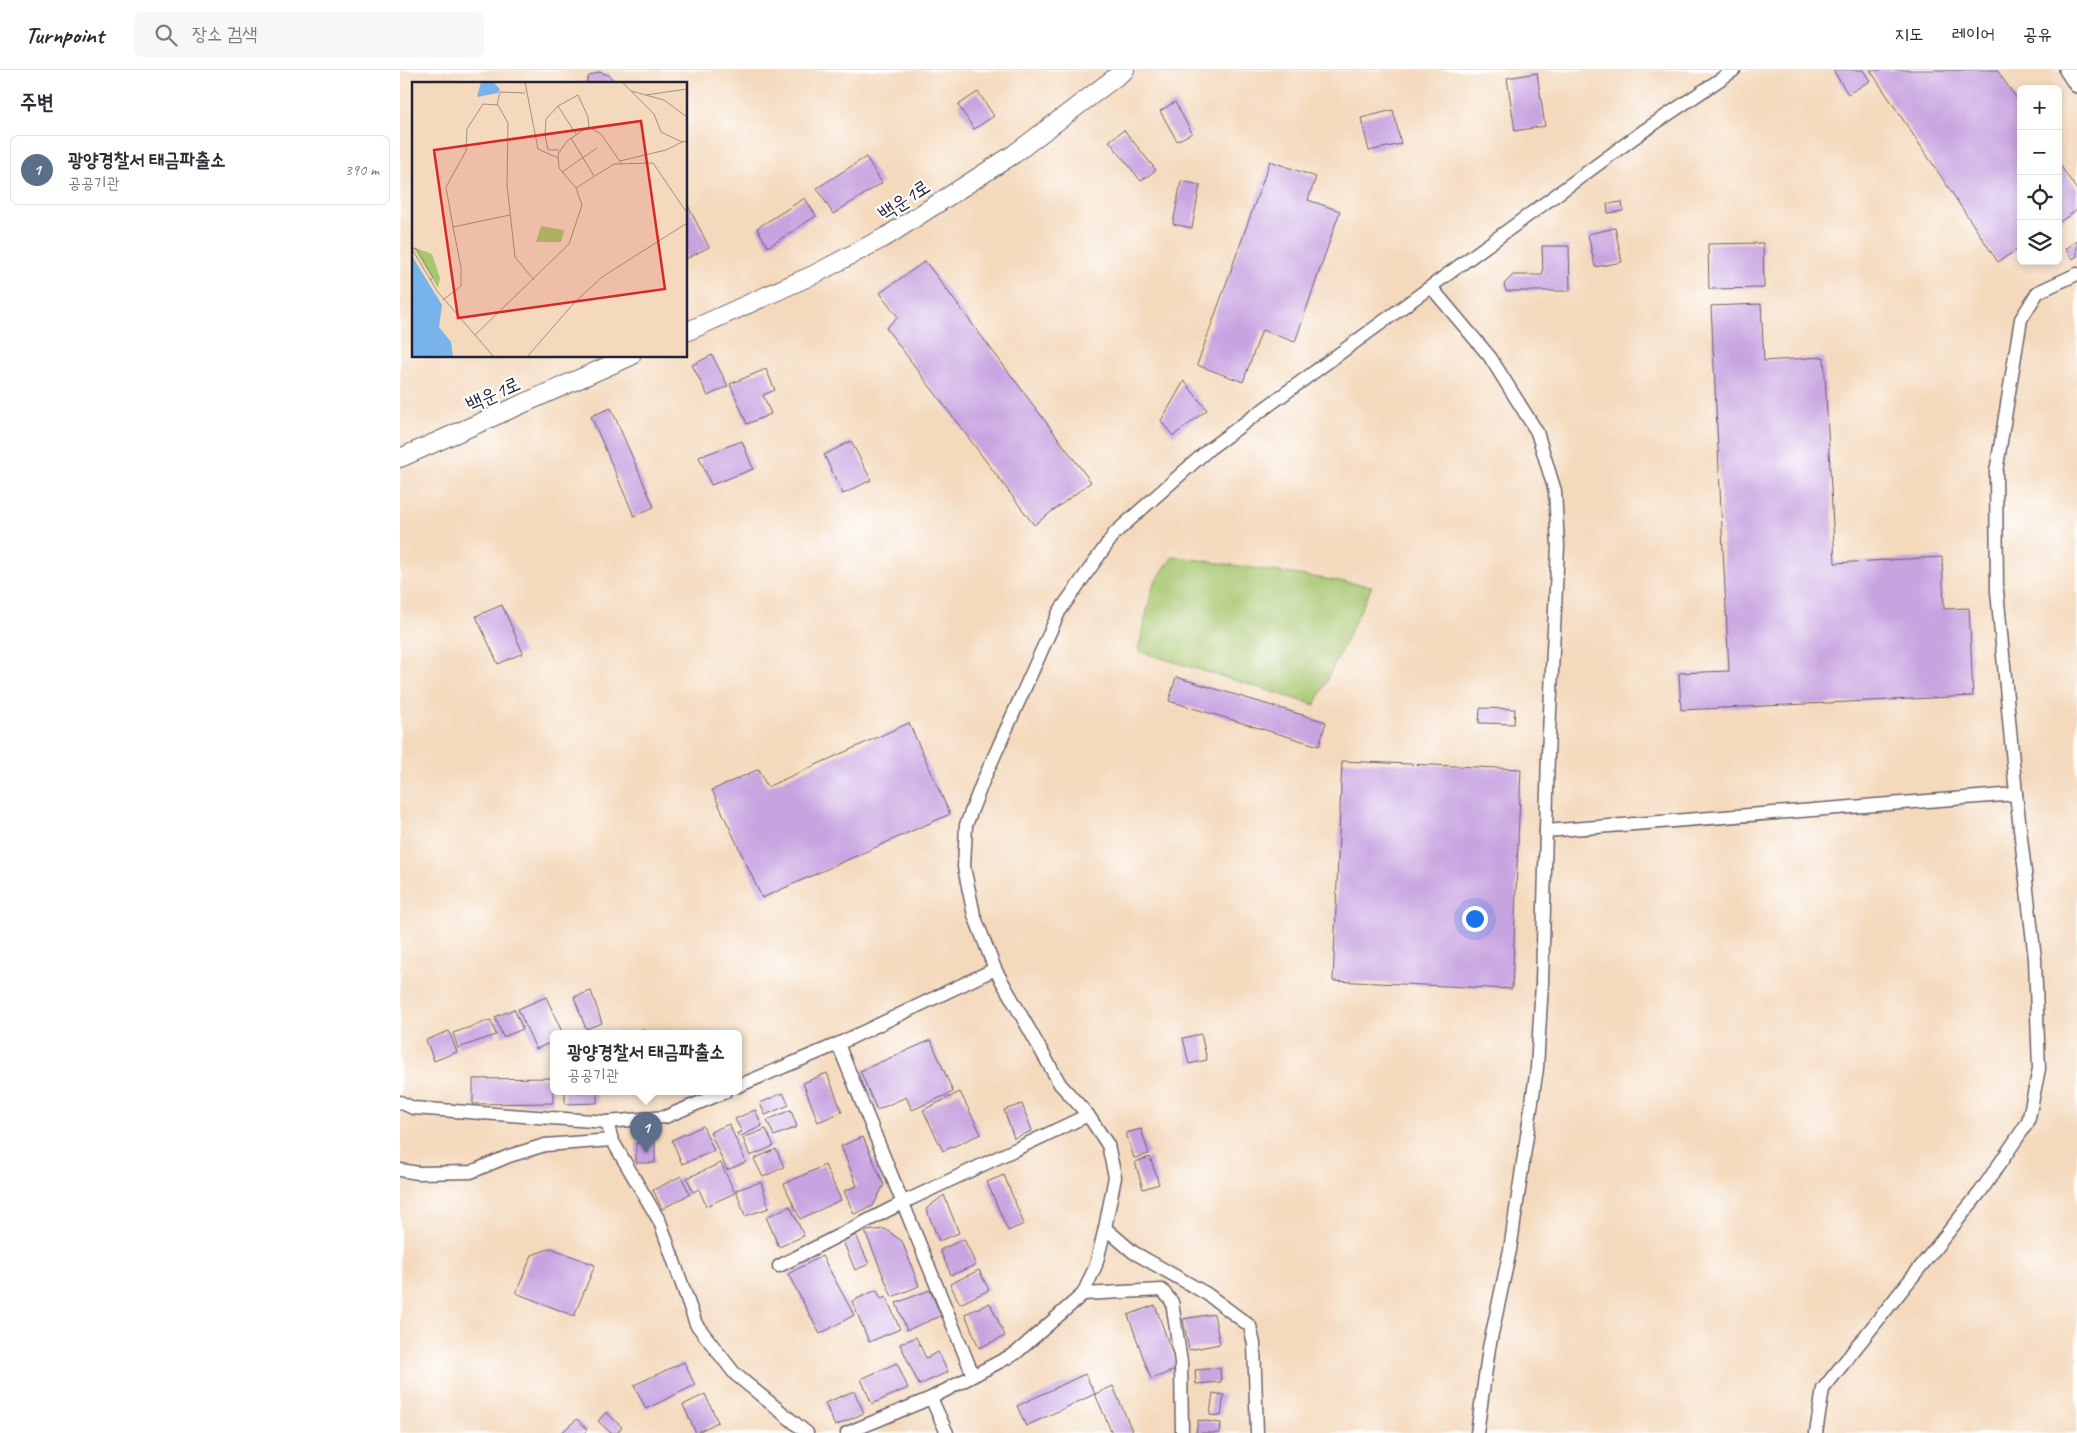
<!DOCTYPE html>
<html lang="ko">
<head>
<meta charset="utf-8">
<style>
	body { margin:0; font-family:Caveat,"Poor Story",sans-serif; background:#f7f7f7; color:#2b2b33 }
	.controls { position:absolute; right:15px; top:15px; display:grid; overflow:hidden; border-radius:8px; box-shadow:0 2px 8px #0003 }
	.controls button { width:45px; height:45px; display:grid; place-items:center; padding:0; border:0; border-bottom:1px solid #e1e1e2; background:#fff; color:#2b2b33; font:25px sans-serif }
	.you { position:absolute; left:1074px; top:848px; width:18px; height:18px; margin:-12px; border:4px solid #fff; border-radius:50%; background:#1a73e8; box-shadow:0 0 0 8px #1a73e833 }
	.badge { display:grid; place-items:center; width:32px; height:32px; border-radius:50%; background:#1f6fb2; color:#fff; font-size:16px; font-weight:700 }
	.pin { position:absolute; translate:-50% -41px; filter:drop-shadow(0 1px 2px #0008) }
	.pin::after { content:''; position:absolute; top:26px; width:18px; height:15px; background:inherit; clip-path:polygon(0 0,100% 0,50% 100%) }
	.popup { position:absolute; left:150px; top:960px; width:192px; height:65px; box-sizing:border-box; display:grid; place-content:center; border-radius:8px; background:#fff; filter:drop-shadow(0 1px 4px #0005); font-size:16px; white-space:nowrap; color:#7c7c81 }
	.popup b { font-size:19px; color:#2b2b33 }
	.popup::after { content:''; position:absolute; left:50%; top:100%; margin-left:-10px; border:10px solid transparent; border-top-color:#fff }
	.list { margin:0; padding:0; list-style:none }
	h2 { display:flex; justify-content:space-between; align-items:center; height:65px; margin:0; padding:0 20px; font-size:21px }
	h2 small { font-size:16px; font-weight:400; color:#7c7c81 }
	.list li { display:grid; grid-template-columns:32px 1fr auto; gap:15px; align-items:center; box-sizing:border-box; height:70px; margin:0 10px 10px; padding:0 10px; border:1px solid #e1e1e2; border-radius:8px }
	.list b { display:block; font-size:19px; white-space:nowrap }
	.list p { margin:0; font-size:16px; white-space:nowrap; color:#7c7c81 }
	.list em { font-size:16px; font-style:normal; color:#7c7c81 }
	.icon { flex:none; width:28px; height:28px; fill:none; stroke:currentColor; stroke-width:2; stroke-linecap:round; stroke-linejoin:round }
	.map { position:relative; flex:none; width:1677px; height:1363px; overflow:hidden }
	header { display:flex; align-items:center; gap:30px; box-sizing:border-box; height:70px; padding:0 25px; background:#fff; border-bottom:1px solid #e1e1e2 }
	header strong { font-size:24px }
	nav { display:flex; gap:28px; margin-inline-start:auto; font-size:18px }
	.search { width:350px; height:45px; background:#f7f7f7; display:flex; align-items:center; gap:12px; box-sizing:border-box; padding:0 18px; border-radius:8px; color:#7c7c81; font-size:19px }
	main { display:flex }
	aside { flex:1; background:#fff }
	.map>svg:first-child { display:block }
</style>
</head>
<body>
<header>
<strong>Turnpoint</strong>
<div class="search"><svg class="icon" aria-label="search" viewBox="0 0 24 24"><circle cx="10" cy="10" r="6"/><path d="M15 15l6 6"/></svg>장소 검색</div>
<nav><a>지도</a><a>레이어</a><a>공유</a></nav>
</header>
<main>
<aside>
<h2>주변<small></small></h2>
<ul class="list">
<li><span class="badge" style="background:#5c6f8a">1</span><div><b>광양경찰서 태금파출소</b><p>공공기관</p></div><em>390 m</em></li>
</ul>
</aside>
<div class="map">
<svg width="1677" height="1363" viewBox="0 0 1677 1363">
	<rect width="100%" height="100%" fill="#fff"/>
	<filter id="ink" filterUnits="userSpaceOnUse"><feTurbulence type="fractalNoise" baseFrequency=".02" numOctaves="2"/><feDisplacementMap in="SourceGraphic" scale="10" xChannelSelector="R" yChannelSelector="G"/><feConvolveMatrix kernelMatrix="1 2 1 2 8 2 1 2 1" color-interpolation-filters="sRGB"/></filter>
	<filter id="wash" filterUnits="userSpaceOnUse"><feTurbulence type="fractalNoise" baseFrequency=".0096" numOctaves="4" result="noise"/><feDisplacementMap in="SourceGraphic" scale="20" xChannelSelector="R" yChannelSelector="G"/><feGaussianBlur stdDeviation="1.12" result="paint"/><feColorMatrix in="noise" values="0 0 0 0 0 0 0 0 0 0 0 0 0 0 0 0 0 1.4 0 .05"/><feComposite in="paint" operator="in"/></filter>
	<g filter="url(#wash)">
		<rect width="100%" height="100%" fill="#f4d9bc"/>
		<path fill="#a8c66e" stroke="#657454" d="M773,486L972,516L915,635L738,581L753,515Z"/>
		<g id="blocks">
			<g fill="#c7a3e0">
				<path d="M1433,0H1463L1470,11L1448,24Z"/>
				<path d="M1470,0H1597L1621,35V177L1598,192Z"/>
				<path d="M199,2L209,5L216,14H185L189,6Z"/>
				<path d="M1137,3L1145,56L1115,61L1107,8Z"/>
				<path d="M578,22L594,46L574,59L558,35Z"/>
				<path d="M775,32L792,63L777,71L760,41Z"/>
				<path d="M993,40L1001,74L969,81L961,48Z"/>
				<path d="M724,60L756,100L741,111L709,71Z"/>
				<path d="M466,87L482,113L433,144L417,118Z"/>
				<path d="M870,91L916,107L908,130L940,141L895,272L862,260L843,312L797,295Z"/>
				<path d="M1658,92L1677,120V140L1658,153Z"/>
				<path d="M781,111L800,115L792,158L773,154Z"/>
				<path d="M405,128L416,146L368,177L357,158Z"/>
				<path d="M286,132L309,177L286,189Z"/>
				<path d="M1222,132L1223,141L1208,143L1207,134Z"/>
				<path d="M1215,158L1222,192L1195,197L1188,164Z"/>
				<path d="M1677,170V186L1673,189L1665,179Z"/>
				<path d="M1363,173L1364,218L1309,219L1308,174Z"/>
				<path d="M1142,176H1169L1170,221H1106L1104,214L1113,205H1143Z"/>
				<path d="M525,191L691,412L634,455L486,258L498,247L480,223Z"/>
				<path d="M1361,234L1364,291L1424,287L1435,493L1542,487L1544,539L1569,538L1573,626L1281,640L1279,603L1329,601L1311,236Z"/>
				<path d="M312,285L328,316L308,326L292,295Z"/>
				<path d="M366,299L375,320L363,325L371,344L347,354L330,314Z"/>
				<path d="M784,311L807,340L773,366L761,351Z"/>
				<path d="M211,338L254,437L234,446L191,346Z"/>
				<path d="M342,371L353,399L311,415L299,387Z"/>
				<path d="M451,371L471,410L443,424L424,385Z"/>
				<path d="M102,535L123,583L98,594L76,546Z"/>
				<path d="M776,607L926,652L919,676L769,631Z"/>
				<path d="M1080,638L1115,639L1114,654L1079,653Z"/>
				<path d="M509,653L550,744L362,828L312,720L359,699L367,717Z"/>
				<path d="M942,691L1121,699L1112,919L933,911Z"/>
				<path d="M191,921L202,953L186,959L174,927Z"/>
				<path d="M146,927L163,964H154V971L136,979L118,939Z"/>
				<path d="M114,939L123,959L103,967L95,947Z"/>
				<path d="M91,950L96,965L58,978L53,963Z"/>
				<path d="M244,959L247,964H233Z"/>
				<path d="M49,961L57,982L34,991L26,970Z"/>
				<path d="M801,964L807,990L789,994L783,968Z"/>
				<path d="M531,970L553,1022L512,1040L506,1027L477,1040L460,1001Z"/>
				<path d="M427,1003L442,1042L418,1052L403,1013Z"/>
				<path d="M153,1008V1033L73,1034V1009Z"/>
				<path d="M165,1022H197V1033L165,1034Z"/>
				<path d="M560,1022L581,1064L543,1081L523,1040Z"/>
				<path d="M383,1023L389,1035L365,1045L360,1033Z"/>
				<path d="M622,1034L632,1061L614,1068L604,1040Z"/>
				<path d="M355,1040L362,1056L339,1067L337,1063L342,1062L335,1049Z"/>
				<path d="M391,1040L397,1057L374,1066L367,1050Z"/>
				<path d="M329,1054L346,1092L327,1100L310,1062Z"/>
				<path d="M303,1056L314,1081L282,1094L272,1070Z"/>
				<path d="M366,1059L374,1076L350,1086L343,1068Z"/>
				<path d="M741,1059L749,1084L734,1088L726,1063Z"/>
				<path d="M463,1067L484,1115L473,1136L454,1144L444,1121L457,1116L441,1076Z"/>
				<path d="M255,1072V1093H236V1073Z"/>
				<path d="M376,1079L384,1097L363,1107L354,1089Z"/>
				<path d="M750,1087L759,1114L743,1119L735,1092Z"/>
				<path d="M321,1093L335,1123L306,1136L299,1119L293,1122L287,1108Z"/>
				<path d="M425,1095L441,1130L400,1149L384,1114Z"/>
				<path d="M604,1105L624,1154L608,1161L587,1112Z"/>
				<path d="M281,1106L290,1124L262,1139L253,1120Z"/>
				<path d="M361,1112L369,1138L345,1146L336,1120Z"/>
				<path d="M544,1125L559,1163L539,1171L526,1139Z"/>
				<path d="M390,1136L404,1166L379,1177L366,1147Z"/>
				<path d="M485,1159L502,1171L519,1216L492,1227L465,1161Z"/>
				<path d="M456,1165L469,1194L455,1200L443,1171Z"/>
				<path d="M564,1169L576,1195L551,1205L540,1180Z"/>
				<path d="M151,1178L195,1195L174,1246L116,1223L132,1185Z"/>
				<path d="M422,1186L454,1245L420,1264L388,1204Z"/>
				<path d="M579,1200L589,1220L560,1234L550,1214Z"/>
				<path d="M477,1220L481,1229L486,1227L500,1259L469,1272L452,1231Z"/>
				<path d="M530,1220L541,1246L507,1260L496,1233Z"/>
				<path d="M590,1233L605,1266L579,1278L565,1244Z"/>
				<path d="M755,1235L778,1299L751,1309L728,1245Z"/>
				<path d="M814,1244L820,1274L789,1280L783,1249Z"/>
				<path d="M516,1267L526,1288L538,1282L548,1302L519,1315L500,1274Z"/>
				<path d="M284,1292L295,1315L246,1339L234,1315Z"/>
				<path d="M497,1293L508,1318L472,1334L461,1309Z"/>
				<path d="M820,1298L821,1312L796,1314L795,1300Z"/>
				<path d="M685,1304L695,1324L626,1356L617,1336Z"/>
				<path d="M713,1316L733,1363H712L695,1324Z"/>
				<path d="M454,1321L464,1343L435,1356L425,1333Z"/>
				<path d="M813,1323L824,1325L821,1346L810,1345Z"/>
				<path d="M305,1324L318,1352L296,1363L283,1335Z"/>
				<path d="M206,1342L222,1357L217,1363H211L198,1351Z"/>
				<path d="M177,1349L187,1360L184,1363H161Z"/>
				<path d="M798,1350L821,1353L820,1363H796Z"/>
			</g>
		</g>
	</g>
	<g filter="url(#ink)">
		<use href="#blocks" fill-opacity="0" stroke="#6c6268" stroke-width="1"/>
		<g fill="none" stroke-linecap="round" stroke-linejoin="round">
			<g stroke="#6c6268" stroke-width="15">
				<g id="minor">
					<path d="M1031,217L1090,287L1137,362L1155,421L1158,476L1148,684L1142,913L1137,998L1110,1180L1089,1278L1077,1363"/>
					<path d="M1146,761L1616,724L1597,521L1596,402L1621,249L1638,222L1677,204"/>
					<path d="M438,974L573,1305"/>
					<path d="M338,1016L438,974L595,899L574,845L564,797L566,755L583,711L659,542L715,463L809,379L1242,62L1334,0"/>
					<path d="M0,1032L13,1038L207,1052L265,1047L325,1022"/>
					<path d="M207,1052L212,1070L260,1152L296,1254L335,1304L407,1363"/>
					<path d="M0,1100L18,1103L71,1102L109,1086L145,1075L212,1070"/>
					<path d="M705,1158L733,1182L807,1224L850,1256L854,1274L857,1363"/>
					<path d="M379,1196L504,1132L688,1045"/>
					<path d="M683,1224L762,1220L772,1232L781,1292L782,1363"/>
					<path d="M531,1328L547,1363"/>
					<path d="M447,1363L531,1328L616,1283L683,1224L696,1195L705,1158L715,1107L708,1075L688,1045L660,1014L595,899"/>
					<path d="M1416,1363L1423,1319L1581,1121L1628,1052L1639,999L1635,889L1616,724"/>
				</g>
			</g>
			<g stroke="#6c6268" stroke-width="18">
				<path id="tertiary" d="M1667,0L1677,15"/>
			</g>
			<g stroke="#6c6268" stroke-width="20">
				<g id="secondary">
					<path d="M286,262L415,204L487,166L614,84L725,0"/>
					<path d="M0,388L231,286"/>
				</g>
			</g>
			<use href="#minor" stroke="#fff" stroke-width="12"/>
			<use href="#tertiary" stroke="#fff" stroke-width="15"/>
			<use href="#secondary" stroke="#fff" stroke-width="18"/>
		</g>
	</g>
	<g text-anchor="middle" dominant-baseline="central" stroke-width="4.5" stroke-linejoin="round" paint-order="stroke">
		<g font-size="20" fill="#22223b" stroke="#fff">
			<text transform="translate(504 130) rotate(-33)">백운1로</text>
			<text transform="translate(93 324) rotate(-24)">백운1로</text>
		</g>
	</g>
	<g transform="translate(12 12)">
		<rect width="275" height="275" fill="#f4d9bc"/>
		<path d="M1,165L20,172L28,196L26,206Z" fill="#a8c66e"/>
		<path d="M129,144L152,148L149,160H124Z" fill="#a8c66e"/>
		<path d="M69,0H81L88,7L86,11L65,15ZM0,174L30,223L27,245L39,260L41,275H0Z" fill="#78b4ea"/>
		<path fill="none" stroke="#a09088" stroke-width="1" d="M113,0L126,67L146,76M210,0L219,9L252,18L275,35M219,9L242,32L249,50L270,60L275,59M234,13L275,7M85,23L88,10L113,11M146,24L164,52M159,56L182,94M147,68H136L133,53L134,37L146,24L166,13L176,35L177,45M208,79L254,68L270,60M150,90L185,66M164,106L147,86L146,72L155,59L173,47L177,45L189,52L209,81M41,145L34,105L54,69L55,47L71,22L86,23L96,41L95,103L103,175L122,198M0,166L5,167L21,195L18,199M0,167L25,209L82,275M31,218L49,204V185L41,145L98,133M63,253L157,162L170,123L164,106L202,82L241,81L275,131M115,275L162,221L190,195L275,141"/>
		<path fill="#d62828" fill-opacity="0.15" stroke="#d62828" stroke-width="2.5" d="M229,39L253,207L46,236L22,68Z"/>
		<rect width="275" height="275" fill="none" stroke="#22223b" stroke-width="2.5"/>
	</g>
</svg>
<div class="controls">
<button>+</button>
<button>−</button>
<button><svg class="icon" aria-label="locate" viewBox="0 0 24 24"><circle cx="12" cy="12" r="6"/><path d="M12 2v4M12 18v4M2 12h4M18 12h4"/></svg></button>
<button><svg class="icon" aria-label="layers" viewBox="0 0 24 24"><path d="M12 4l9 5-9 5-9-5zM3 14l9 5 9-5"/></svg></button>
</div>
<div class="you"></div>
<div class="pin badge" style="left:246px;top:1083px;background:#5c6f8a">1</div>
<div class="popup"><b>광양경찰서 태금파출소</b>공공기관</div>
</div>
</main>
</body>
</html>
